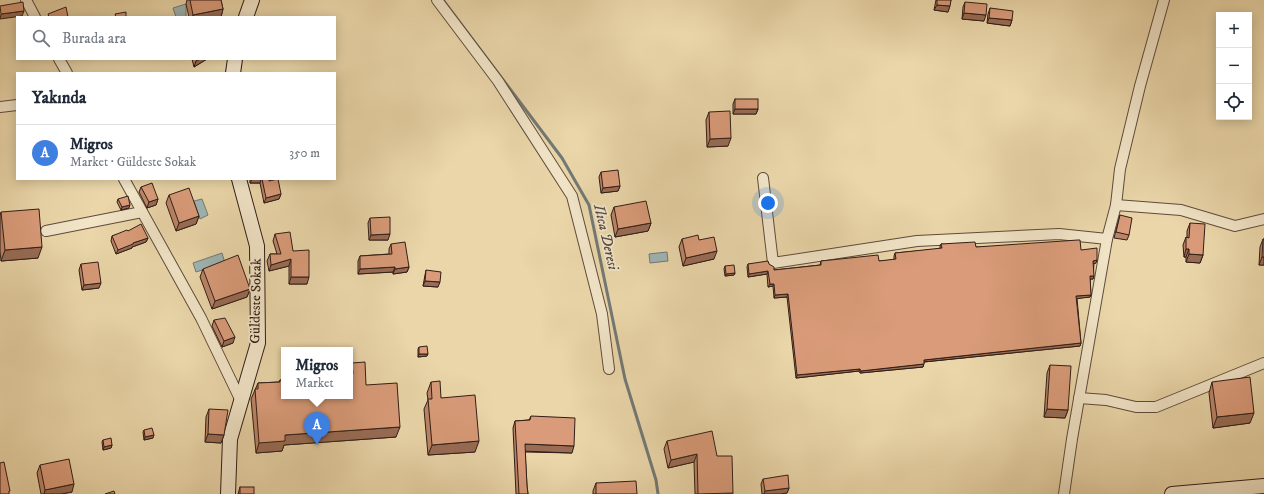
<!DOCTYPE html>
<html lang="tr">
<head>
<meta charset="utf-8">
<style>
	body { margin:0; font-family:"IM FELL DW Pica",serif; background:#f6f6f7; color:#1f2937 }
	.controls { position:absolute; right:12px; top:12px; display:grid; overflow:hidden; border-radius:0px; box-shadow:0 2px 10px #0003 }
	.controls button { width:36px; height:36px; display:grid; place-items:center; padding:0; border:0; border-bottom:1px solid #e0e1e3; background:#fff; color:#1f2937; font:20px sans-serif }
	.you { position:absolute; left:768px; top:203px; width:14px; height:14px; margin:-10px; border:3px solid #fff; border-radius:50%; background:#1a73e8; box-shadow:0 0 0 6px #1a73e833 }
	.badge { display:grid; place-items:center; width:26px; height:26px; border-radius:50%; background:#ea580c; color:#fff; font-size:13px; font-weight:700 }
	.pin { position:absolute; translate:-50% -33px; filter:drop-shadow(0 1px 2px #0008) }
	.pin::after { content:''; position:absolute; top:21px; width:14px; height:12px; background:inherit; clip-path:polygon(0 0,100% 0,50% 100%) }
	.popup { position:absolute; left:281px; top:347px; width:72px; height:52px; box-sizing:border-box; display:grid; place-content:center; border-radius:0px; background:#fff; filter:drop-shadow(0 1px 3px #0005); font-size:13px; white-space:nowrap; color:#747a83 }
	.popup b { font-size:15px; color:#1f2937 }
	.popup::after { content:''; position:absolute; left:50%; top:100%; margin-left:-8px; border:8px solid transparent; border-top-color:#fff }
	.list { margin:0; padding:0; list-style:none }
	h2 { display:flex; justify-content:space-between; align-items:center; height:52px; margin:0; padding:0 16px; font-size:17px }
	h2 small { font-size:13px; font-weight:400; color:#747a83 }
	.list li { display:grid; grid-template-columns:26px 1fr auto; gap:12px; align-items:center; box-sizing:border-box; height:56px; padding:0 16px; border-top:1px solid #e0e1e3 }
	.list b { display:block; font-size:15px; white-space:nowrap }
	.list p { margin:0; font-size:13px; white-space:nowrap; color:#747a83 }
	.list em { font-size:13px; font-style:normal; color:#747a83 }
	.icon { flex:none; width:22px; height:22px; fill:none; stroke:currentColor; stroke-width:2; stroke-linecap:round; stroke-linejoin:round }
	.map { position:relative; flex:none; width:1264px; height:494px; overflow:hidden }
	.search { position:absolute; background:#fff; box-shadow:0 2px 10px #0003; left:16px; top:16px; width:320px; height:44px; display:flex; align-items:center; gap:10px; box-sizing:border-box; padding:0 14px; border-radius:0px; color:#747a83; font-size:15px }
	.panel { position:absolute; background:#fff; box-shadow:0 2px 10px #0003; left:16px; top:72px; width:320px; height:108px; border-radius:0px }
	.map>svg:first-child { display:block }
</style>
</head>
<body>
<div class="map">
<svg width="1264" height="494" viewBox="0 0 1264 494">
	<rect width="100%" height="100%" fill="#ead6a9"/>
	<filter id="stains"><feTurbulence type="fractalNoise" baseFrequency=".005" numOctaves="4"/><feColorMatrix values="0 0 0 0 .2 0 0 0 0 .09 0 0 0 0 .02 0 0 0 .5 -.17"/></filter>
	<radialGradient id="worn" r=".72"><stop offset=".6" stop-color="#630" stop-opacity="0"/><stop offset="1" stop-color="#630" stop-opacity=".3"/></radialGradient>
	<g fill="#9eb6b5" stroke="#727975">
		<path d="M186,4V17H176L173,8Z"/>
		<path d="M202,199L208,215L200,219L194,201Z"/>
		<path d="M667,252L668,261L650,263L649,254Z"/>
		<path d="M222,253L225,263L196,272L193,263Z"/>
	</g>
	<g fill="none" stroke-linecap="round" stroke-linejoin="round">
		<path stroke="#727975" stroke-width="3" d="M443,0L562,158L589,205L625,379L656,480L658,494"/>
		<g stroke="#5f4b3b" stroke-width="12">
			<g id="street">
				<path d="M26,0L35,17"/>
				<path d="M437,0L498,81L572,196L602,314L609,369"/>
				<path d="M59,59L67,73"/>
				<path d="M0,107L17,105"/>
				<path d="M763,178L773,263L917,241L1059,234L1107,239"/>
				<path d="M124,179L201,318L241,401"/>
				<path d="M1116,205L1181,210L1235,226L1264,219"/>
				<path d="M46,231L142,212"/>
				<path d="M1079,398L1106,400L1136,407H1156L1264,363"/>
				<path d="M1064,494L1072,439L1107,239L1116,205L1120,169L1140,86L1164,0"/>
			</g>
		</g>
		<g stroke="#311d16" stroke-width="16">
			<g id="secondary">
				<path d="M246,17L252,0"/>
				<path d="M233,73L235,59"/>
				<path d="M228,494L230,439L258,343L257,246L239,179"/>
				<path d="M1172,494L1264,486"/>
			</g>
		</g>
		<use href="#street" stroke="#f1e4c7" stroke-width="10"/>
		<use href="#secondary" stroke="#f1e4c7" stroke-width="14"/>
	</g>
	<g fill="#bb8568" stroke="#311d16">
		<path d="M187,0H221L223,9L221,17H189L186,4Z"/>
		<path d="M936,0H951L948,12L934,10Z"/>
		<path d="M965,2L984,21L962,19L963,7Z"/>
		<path d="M990,8L1012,20L1010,26L987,23L988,14Z"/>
		<path d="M192,59H207L194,67Z"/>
		<path d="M735,99L758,109L756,114H733V104Z"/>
		<path d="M709,112L728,146L707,147L706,120Z"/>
		<path d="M601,172L620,186L618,191L601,193L599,177Z"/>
		<path d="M250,179H269V181L281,194L279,199L264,203L260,183H250Z"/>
		<path d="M141,187L158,199L156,205L147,208L139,192Z"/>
		<path d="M169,195L199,216L196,224L176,231L166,203Z"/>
		<path d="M118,199L129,208L121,210L117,202Z"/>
		<path d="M614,207L651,223L648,231L615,237L611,215Z"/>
		<path d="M1,212L38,258L1,261L0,251V216Z"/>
		<path d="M1120,215L1129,235L1127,240L1114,238Z"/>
		<path d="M370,218L388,240H369L368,223Z"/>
		<path d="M1190,223L1203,255L1200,263L1186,262V257H1184L1183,245L1186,237L1187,238V231Z"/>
		<path d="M128,231L148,238L146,242L132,247V248L116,254L111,241L112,236Z"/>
		<path d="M275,234L293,251L307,284H289V266L269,271L267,261L270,254H277L273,241Z"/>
		<path d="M682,239L699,240L714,259L683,266L679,247Z"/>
		<path d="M1263,239H1264V265H1259L1260,247Z"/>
		<path d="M391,244L409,267L407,272L393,274V272L358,274V261L360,256L389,254V249Z"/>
		<path d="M941,244L976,247L1081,250L1096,263H1094L1093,279H1090L1091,295L1090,297L1077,298L1081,343L1080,346L924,362L923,367L860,373L859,371L796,378L787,297L774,298L773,286L768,287L767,274L748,277L747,267L748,264H769L774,270L820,265L821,261H879L894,260V256L895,253L940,249V246Z"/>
		<path d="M81,264L99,288L82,290L79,270Z"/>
		<path d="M725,266L735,273L734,275L725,276L724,269Z"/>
		<path d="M203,269L250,289L247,297L212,309L200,277Z"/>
		<path d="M426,270L438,287L423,286L425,275Z"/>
		<path d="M214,320L233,343L222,347L212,326Z"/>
		<path d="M419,347L427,356L418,357V349Z"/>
		<path d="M352,363L366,385L396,437L284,445L282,451L256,453L251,399L258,383L279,382L280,380L350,396V370Z"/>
		<path d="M1050,365L1068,410L1065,418L1044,417L1047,373Z"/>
		<path d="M431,382L441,398L475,452L428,455L424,409L428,400L427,393Z"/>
		<path d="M1212,382L1250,423L1213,428L1209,393Z"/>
		<path d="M209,409L224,435L221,443L205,442L206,417Z"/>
		<path d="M531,416L572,453L525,452L527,486L528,494H516L513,428L515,421L529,420Z"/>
		<path d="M144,430L153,438L144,440L143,432Z"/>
		<path d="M103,440L112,445L111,448L103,450L102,442Z"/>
		<path d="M667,441L717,456L733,494H695L694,462L668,468L664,449Z"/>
		<path d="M40,465L72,492L61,494H41L37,473Z"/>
		<path d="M763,479L789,488L787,493L780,494H762L761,484Z"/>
		<path d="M596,483L637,494H593V491Z"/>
		<path d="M240,487L254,494H238Z"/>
	</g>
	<g fill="#986c55" stroke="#311d16">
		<path d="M937,5L950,6L948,12L934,10Z"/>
		<path d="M223,9L221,17H192L193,15Z"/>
		<path d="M24,11L22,16L0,19L1,14Z"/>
		<path d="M964,13L986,15L984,21L962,19Z"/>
		<path d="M989,18L1012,20L1010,26L987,23Z"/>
		<path d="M200,59H207L194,67L196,61Z"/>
		<path d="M735,109H758L756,114H733Z"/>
		<path d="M731,138L728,146L707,147L710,139Z"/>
		<path d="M252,179H261L260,183H250Z"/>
		<path d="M620,186L618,191L601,193L603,188Z"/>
		<path d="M281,194L279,199L264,203L266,198Z"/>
		<path d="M158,199L156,205L147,208L149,202Z"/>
		<path d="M130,205L129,208L121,210L122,207Z"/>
		<path d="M199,216L196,224L176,231L179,223Z"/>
		<path d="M651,223L648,231L615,237L618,229Z"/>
		<path d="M390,234L388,240H369L371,235Z"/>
		<path d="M148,238L146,242L132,247V248L116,254L118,250L133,243Z"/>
		<path d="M42,247L38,258L1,261L5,250Z"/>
		<path d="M1186,249H1189L1186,257H1184Z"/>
		<path d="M717,251L714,259L683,266L686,258Z"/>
		<path d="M1189,254L1203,255L1200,263L1186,262Z"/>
		<path d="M1262,257H1264V265H1259Z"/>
		<path d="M291,259L289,266L269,271L271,265Z"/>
		<path d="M1097,260L1096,263L1092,264L1093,261Z"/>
		<path d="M395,267L393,272L358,274L360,269Z"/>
		<path d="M409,267L407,272L393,274L395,269Z"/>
		<path d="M768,271L767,274L748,277L749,274Z"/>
		<path d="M735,273L734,275L725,276L726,274Z"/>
		<path d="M1090,276H1094L1093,279H1089Z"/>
		<path d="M291,277H309L307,284H289Z"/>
		<path d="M425,281L440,282L438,287L423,286Z"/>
		<path d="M101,283L99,288L82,290L84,285Z"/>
		<path d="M770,284H774L773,286L768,287Z"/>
		<path d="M250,289L247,297L212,309L215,301Z"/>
		<path d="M788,294L787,297L774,298L775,295Z"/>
		<path d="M1091,295L1090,297L1075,299L1076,296Z"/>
		<path d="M235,337L233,343L222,347L224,341Z"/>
		<path d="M1081,343L1080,346L923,362L924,360Z"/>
		<path d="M419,354H428L427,356L418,357Z"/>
		<path d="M924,364L923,367L860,373L861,371Z"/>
		<path d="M860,369L859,371L796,378L797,375Z"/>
		<path d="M1047,409L1068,410L1065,418L1044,417Z"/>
		<path d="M1254,413L1250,423L1213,428L1217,417Z"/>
		<path d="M400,427L396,437L284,445L282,451L256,453L259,443L285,435Z"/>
		<path d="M208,434L224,435L221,443L205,442Z"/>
		<path d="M154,435L153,438L144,440L145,437Z"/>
		<path d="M479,441L475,452L428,455L432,445Z"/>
		<path d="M525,444L574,446L572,453L522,451Z"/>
		<path d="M112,445L111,448L103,450L104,447Z"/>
		<path d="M697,454L694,462L668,468L671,460Z"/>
		<path d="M74,484L72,492L61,494H44L45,490Z"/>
		<path d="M789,488L787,493L780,494H764L765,491Z"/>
	</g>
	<g fill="#d99b79" stroke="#311d16">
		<path d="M190,0H221L223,9L193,15Z"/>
		<path d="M937,0H951L950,6L937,5Z"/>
		<path d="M23,2L24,11L1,14L0,6Z"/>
		<path d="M965,2L987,4L986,15L964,13Z"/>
		<path d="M66,7L68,17H49L48,14Z"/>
		<path d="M990,8L1013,11L1012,20L989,18Z"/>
		<path d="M126,12V17H116L115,14Z"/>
		<rect x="735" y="99" width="23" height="10"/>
		<path d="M730,111L731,138L710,139L709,112Z"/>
		<path d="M618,170L620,186L603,188L601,172Z"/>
		<path d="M262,179H269V181L278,179L281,194L266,198Z"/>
		<path d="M152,183L158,199L149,202L141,187Z"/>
		<path d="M189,188L199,216L179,223L169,195Z"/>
		<path d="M128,196L130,205L122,207L118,199Z"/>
		<path d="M646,201L651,223L618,229L614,207Z"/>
		<path d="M39,209L42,247L5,250L1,212Z"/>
		<path d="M1120,215L1132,218L1129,235L1116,232Z"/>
		<path d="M390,217V234L371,235L370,218Z"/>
		<path d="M1190,223L1205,224L1203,255L1189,254V249H1186V237L1189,238Z"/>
		<path d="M141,224L148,238L133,243V244L118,250L112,236L127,230L128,231Z"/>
		<path d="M290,232L293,251L309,250V277H291V259L271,265L270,254H281L275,234Z"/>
		<path d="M698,235L699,240L714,237L717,251L686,258L682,239Z"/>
		<path d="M1263,239H1264V257H1262Z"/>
		<path d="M1078,240H1080L1081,250L1097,248V260L1093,261L1094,276H1090L1091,295L1076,296L1081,343L924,360V364L861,371L860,369L797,375L788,294L775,295L774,284H770L768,271L749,274L748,264L768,261L769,264L774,267V270L821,265V261L878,255L879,261L896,259L895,253L942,248L941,244L975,242L976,247Z"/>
		<path d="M405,242L409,267L395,269V267L360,269V256L392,254L391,244Z"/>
		<path d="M238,255L250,289L215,301L203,269Z"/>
		<path d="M98,262L101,283L84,285L81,264Z"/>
		<path d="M734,265L735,273L726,274L725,266Z"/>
		<path d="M426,270L441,272L440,282L425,281Z"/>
		<path d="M225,318L235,337L224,341L214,320Z"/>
		<path d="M427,346L428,354H419V347Z"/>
		<path d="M365,362L366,385L397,383L400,427L285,435V441L259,443L255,389H258V383L280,382V380L284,379V396H350V374H353L352,363Z"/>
		<path d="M1050,365L1071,366L1068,410L1047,409Z"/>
		<path d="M1250,377L1254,413L1217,417L1212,382Z"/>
		<path d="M440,381L441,398L475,395L479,441L432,445L428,399H432L431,382Z"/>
		<path d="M209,409L228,410L224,435L208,434Z"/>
		<path d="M531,416L575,418L574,446L525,444L527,486L528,494H519L515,421L530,420Z"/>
		<path d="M152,428L154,435L145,437L144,430Z"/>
		<path d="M712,431L717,456H732L733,493L698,494L697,454L671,460L667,441Z"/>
		<path d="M111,438L112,445L104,447L103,440Z"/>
		<path d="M69,459L74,484L45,490L40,465Z"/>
		<path d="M4,462L10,491H9V494H0V463Z"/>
		<path d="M788,475L789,488L765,491L763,479Z"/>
		<path d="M636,481L637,494H596V483Z"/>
		<rect x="240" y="487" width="14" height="7"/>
		<path d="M114,491L115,494H105Z"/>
	</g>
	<g text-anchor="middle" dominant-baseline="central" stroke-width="3.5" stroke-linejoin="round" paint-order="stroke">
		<g font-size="14" fill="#311d16" stroke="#f1e4c7">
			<text transform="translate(256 301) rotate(-89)">Güldeste Sokak</text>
		</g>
		<g font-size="15" font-style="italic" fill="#524b46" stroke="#f1e4c7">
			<text transform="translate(606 237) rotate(77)">Ilıca Deresi</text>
		</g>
	</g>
	<rect width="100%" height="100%" filter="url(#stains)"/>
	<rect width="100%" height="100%" fill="url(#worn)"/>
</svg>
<div class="controls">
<button>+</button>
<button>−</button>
<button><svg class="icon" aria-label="locate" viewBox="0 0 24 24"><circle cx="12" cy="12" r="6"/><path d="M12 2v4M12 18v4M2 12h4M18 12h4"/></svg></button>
</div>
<div class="you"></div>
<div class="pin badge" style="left:317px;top:445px;background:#3f7fe0">A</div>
<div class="popup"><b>Migros</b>Market</div>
<div class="search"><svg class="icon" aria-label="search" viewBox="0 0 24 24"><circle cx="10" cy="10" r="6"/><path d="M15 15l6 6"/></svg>Burada ara</div>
<section class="panel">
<h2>Yakında<small></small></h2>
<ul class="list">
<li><span class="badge" style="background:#3f7fe0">A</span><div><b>Migros</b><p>Market · Güldeste Sokak</p></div><em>350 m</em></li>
</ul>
</section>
</div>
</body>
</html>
